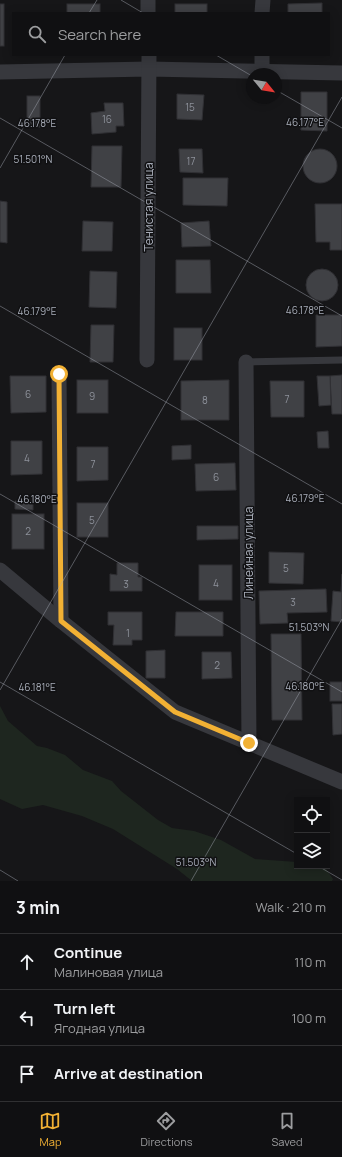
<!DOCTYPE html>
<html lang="en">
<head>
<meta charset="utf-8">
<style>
	body { margin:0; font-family:Manrope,sans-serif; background:#19191b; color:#f1f3f6 }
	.controls { position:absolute; right:12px; bottom:12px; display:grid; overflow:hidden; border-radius:0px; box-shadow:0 2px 10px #0003 }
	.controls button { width:36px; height:36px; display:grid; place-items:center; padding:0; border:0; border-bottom:1px solid #303032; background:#101012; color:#f1f3f6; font:20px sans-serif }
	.compass { position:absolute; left:246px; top:68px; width:36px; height:36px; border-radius:50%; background:#101012; box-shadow:0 2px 10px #0003; rotate:120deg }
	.stop { position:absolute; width:12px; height:12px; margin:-9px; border:3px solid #f2b134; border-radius:50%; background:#fff }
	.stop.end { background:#f2b134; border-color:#fff; box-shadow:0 1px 4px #0008 }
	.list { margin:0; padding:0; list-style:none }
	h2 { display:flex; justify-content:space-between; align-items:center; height:52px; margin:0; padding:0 16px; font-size:17px }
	h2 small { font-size:13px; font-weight:400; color:#9c9d9f }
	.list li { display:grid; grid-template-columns:26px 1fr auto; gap:12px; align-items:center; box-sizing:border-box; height:56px; padding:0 16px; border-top:1px solid #303032 }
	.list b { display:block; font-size:15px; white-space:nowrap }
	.list p { margin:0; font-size:13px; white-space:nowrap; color:#9c9d9f }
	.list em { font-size:13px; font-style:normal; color:#9c9d9f }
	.icon { flex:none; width:22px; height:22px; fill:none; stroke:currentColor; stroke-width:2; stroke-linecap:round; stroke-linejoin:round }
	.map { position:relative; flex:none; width:342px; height:881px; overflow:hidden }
	.search { position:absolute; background:#101012; box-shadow:0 2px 10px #0003; left:12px; right:12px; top:12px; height:44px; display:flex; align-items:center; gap:10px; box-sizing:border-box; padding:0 14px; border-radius:0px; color:#9c9d9f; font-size:15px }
	.sheet { height:220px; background:#101012 }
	nav { display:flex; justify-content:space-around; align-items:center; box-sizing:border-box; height:56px; border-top:1px solid #303032; background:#101012; font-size:11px; color:#9c9d9f }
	nav a { display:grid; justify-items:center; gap:2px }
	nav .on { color:#f2b134 }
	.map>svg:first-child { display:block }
</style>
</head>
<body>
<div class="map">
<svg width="342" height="881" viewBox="0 0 342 881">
	<rect width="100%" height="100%" fill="#161618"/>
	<path fill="#1e261f" d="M0,706L8,721L37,746L47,748L65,755L83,770L112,781L121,791L158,820L172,828L194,831L221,840L255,859L297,862V866H324L333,879L332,881H192L177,869L113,829L82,816L43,805L22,809L0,799Z"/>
	<g fill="#404145" stroke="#303034">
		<path d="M322,3V13H288V4Z"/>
		<rect x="0" y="4" width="4" height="42"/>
		<rect x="67" y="4" width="33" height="9"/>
		<rect x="175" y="4" width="32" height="9"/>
		<path d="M301,92H327V131L301,130Z"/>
		<path d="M177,94L204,95L202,120L177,119Z"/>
		<rect x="27" y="96" width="13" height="31"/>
		<path d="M104,103H123L124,126H116V132L92,134L91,113L105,111Z"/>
		<path d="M92,146H122L121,187H91Z"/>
		<path d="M179,149H202L203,173L180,172Z"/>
		<circle cx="320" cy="166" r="17"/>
		<path d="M183,178H228L227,206L183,205Z"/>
		<path d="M0,201L7,202V243L0,242Z"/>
		<path d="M315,204H342V250H330V242H316Z"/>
		<path d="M83,221L113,222L112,251H82Z"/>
		<path d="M209,221L211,246L182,247L181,223Z"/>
		<path d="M176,260H210L211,293H176Z"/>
		<circle cx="322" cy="285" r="16"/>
		<path d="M90,271L117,272L116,308L89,307Z"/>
		<path d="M316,315H342V346L316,347Z"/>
		<path d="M91,325H114L113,362H90Z"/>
		<rect x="174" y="328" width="28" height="32"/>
		<path d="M342,375V414H332L330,376Z"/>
		<path d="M10,376H46V412L11,413Z"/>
		<path d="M317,376H330L331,405L319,406Z"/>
		<rect x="77" y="380" width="31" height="33"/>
		<path d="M229,380V420H181V381Z"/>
		<path d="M270,381H304V417H271Z"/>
		<path d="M328,431L329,448H318L317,432Z"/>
		<path d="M11,441H42V474L11,475Z"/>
		<path d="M191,445V459L172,460V446Z"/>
		<path d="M77,447H108V480L77,481Z"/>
		<path d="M235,463L236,490L196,491L195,464Z"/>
		<path d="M15,501H33V510L15,509Z"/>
		<rect x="77" y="503" width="31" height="34"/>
		<rect x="12" y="514" width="32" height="35"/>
		<path d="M197,526H238V539L197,540Z"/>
		<path d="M269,552L304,553L303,584L269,583Z"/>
		<path d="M117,563H138V577H142V591H110V574L117,575Z"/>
		<rect x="199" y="565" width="33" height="35"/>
		<path d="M342,574V622L331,621L333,591L341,592Z"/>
		<path d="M326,589L327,612L287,613L288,623L260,624L259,591Z"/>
		<path d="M108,612H142V640H132V645H113L114,625H108Z"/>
		<path d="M176,612H223V636H175Z"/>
		<path d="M271,634H301L302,720H272Z"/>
		<path d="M165,650V678H146V651Z"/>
		<path d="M202,652H231L232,678L202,679Z"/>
		<rect x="330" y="682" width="12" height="19"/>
		<path d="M332,704H342V734L333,735Z"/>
	</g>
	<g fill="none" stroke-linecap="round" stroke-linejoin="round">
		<path stroke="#37383d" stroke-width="7" d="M246,362L342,360"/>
		<g stroke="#37383d" stroke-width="15">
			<path d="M148,0V13"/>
			<path d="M262,13L263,0"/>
			<path d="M262,71V55"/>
			<path d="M0,72L149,69L342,73"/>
			<path d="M147,360L149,55"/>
			<path d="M246,362L249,743"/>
			<path d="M59,374L61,621"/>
			<path d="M0,570L61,621L175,712L342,782"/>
		</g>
	</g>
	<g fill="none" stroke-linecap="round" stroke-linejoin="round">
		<path stroke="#f2b134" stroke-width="5" d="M59,374L61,621L175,712L249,743"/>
	</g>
	<path fill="none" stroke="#a8adb8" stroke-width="1" stroke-opacity="0.45" d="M121,0L143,13M89,13L97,0M216,55L252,76M276,90L342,128M0,118L342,316M0,168L65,55M0,306L342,504M0,494L342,692M0,682L297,854M0,690L342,97M318,866L342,880M0,870L18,881M191,881L342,619"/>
	<g text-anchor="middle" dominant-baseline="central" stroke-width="3" stroke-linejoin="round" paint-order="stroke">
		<g font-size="10" fill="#8e929b">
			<text x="190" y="107">15</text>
			<text x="107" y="119">16</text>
			<text x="191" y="161">17</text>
			<text x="28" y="394">6</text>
			<text x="92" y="396">9</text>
			<text x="287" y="399">7</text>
			<text x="205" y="400">8</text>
			<text x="27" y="458">4</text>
			<text x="93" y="464">7</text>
			<text x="216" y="477">6</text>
			<text x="92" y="520">5</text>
			<text x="28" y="531">2</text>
			<text x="286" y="568">5</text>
			<text x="216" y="583">4</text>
			<text x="126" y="584">3</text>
			<text x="293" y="602">3</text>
			<text x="128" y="633">1</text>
			<text x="217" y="665">2</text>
		</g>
		<g font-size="12" fill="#a8adb8" stroke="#111113">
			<text transform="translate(148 207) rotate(-90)">Тенистая улица</text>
			<text transform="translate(248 553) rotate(-90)">Линейная улица</text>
		</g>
	</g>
	<g font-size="10" text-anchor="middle" fill="#a8adb8" stroke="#111113" stroke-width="3" stroke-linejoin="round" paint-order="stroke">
		<text x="305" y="126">46.177°E</text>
		<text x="37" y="127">46.178°E</text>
		<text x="33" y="163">51.501°N</text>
		<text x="305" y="314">46.178°E</text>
		<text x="37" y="315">46.179°E</text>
		<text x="305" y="502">46.179°E</text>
		<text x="37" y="503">46.180°E</text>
		<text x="309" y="631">51.503°N</text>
		<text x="305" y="690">46.180°E</text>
		<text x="37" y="691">46.181°E</text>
		<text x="196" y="866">51.503°N</text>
	</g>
</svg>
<div class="controls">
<button><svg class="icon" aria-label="locate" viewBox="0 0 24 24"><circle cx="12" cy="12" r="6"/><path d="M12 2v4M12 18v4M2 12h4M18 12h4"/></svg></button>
<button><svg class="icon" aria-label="layers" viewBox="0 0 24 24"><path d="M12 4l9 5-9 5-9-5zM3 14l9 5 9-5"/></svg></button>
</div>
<svg class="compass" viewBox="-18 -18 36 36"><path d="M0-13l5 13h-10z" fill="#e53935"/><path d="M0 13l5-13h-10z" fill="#9c9d9f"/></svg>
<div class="stop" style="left:59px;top:374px"></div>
<div class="stop end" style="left:249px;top:743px"></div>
<div class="search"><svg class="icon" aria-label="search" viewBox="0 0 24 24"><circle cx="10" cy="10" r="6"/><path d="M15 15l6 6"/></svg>Search here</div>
</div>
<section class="sheet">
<h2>3 min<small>Walk · 210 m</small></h2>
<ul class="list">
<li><svg class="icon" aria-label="ahead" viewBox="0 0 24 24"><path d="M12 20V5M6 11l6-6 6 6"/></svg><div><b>Continue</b><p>Малиновая улица</p></div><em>110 m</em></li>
<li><svg class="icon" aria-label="left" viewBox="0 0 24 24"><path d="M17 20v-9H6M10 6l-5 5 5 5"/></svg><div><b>Turn left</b><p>Ягодная улица</p></div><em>100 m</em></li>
<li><svg class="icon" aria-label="arrive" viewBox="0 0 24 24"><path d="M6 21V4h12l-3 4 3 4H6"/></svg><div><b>Arrive at destination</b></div></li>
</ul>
</section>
<nav>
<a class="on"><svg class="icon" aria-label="map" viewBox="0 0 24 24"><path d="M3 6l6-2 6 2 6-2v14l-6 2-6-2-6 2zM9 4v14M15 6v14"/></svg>Map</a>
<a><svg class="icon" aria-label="directions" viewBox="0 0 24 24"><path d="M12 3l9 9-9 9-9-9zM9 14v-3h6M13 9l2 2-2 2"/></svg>Directions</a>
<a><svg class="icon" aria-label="saved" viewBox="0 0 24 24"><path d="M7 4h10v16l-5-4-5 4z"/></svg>Saved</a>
</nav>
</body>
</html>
